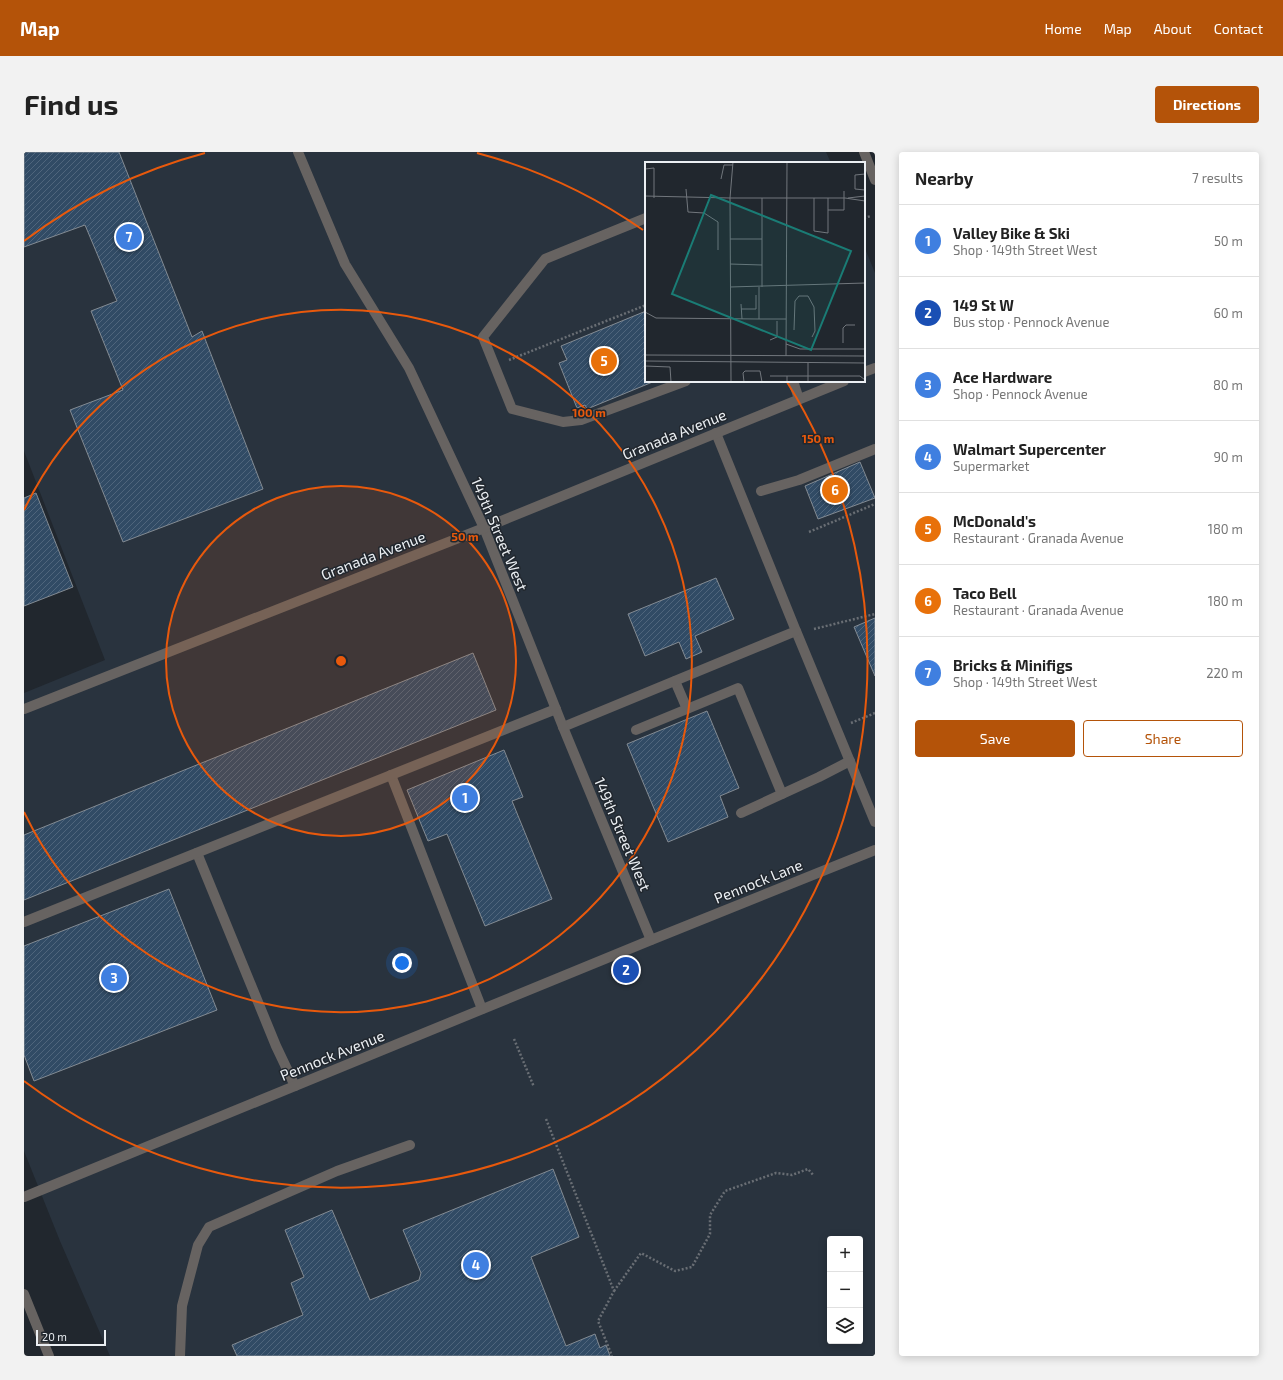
<!DOCTYPE html>
<html lang="en">
<head>
<meta charset="utf-8">
<style>
	body { margin:0; font-family:"Exo 2",sans-serif; background:#f2f2f2; color:#222 }
	.controls { position:absolute; right:12px; bottom:12px; display:grid; overflow:hidden; border-radius:4px; box-shadow:0 2px 10px #0003 }
	.controls button { width:36px; height:36px; display:grid; place-items:center; padding:0; border:0; border-bottom:1px solid #e0e0e0; background:#fff; color:#222; font:20px sans-serif }
	.scale { position:absolute; left:12px; bottom:10px; width:70px; box-sizing:border-box; padding-left:4px; border:2px solid #ebeff3; border-top:0; font-size:11px; line-height:14px; white-space:nowrap; color:#ebeff3; -webkit-text-stroke:3px #21272e; paint-order:stroke }
	.you { position:absolute; left:378px; top:811px; width:14px; height:14px; margin:-10px; border:3px solid #fff; border-radius:50%; background:#1a73e8; box-shadow:0 0 0 6px #1a73e833 }
	.badge { display:grid; place-items:center; width:26px; height:26px; border-radius:50%; background:#b45309; color:#fff; font-size:13px; font-weight:700 }
	.pin { position:absolute; translate:-50% -50%; border:2px solid #fff; box-shadow:0 1px 4px #0006 }
	.list { margin:0; padding:0; list-style:none }
	h2 { display:flex; justify-content:space-between; align-items:center; height:52px; margin:0; padding:0 16px; font-size:17px }
	h2 small { font-size:13px; font-weight:400; color:#767676 }
	.list li { display:grid; grid-template-columns:26px 1fr auto; gap:12px; align-items:center; box-sizing:border-box; height:72px; padding:0 16px; border-top:1px solid #e0e0e0 }
	.list b { display:block; font-size:15px; white-space:nowrap }
	.list p { margin:0; font-size:13px; white-space:nowrap; color:#767676 }
	.list em { font-size:13px; font-style:normal; color:#767676 }
	.actions { display:flex; gap:8px; padding:12px 16px }
	.actions a { flex:1; padding:9px 0; border:1px solid #b45309; border-radius:4px; text-align:center; font-size:14px; color:#b45309 }
	.actions .main { background:#b45309; color:#fff }
	.icon { flex:none; width:22px; height:22px; fill:none; stroke:currentColor; stroke-width:2; stroke-linecap:round; stroke-linejoin:round }
	.map { position:relative; flex:none; width:851px; height:1204px; overflow:hidden; border-radius:4px }
	header { display:flex; align-items:center; gap:24px; box-sizing:border-box; height:56px; padding:0 20px; background:#b45309; color:#fff }
	header strong { font-size:19px }
	nav { display:flex; gap:22px; margin-inline-start:auto; font-size:14px }
	.intro { display:flex; align-items:center; justify-content:space-between; box-sizing:border-box; height:96px; padding:0 24px }
	h1 { margin:0; font-size:28px }
	.button { padding:10px 18px; border-radius:4px; background:#b45309; color:#fff; font-size:14px; font-weight:700 }
	main { display:flex; gap:24px; padding:0 24px }
	aside { flex:1; background:#fff; border-radius:4px; box-shadow:0 2px 10px #0003 }
	.map>svg:first-child { display:block }
</style>
</head>
<body>
<header>
<strong>Map</strong>
<nav><a>Home</a><a>Map</a><a>About</a><a>Contact</a></nav>
</header>
<div class="intro"><h1>Find us</h1><a class="button">Directions</a></div>
<main>
<div class="map">
<svg width="851" height="1204" viewBox="0 0 851 1204">
	<defs>
		<pattern id="building-hatch" width="6" height="6" patternUnits="userSpaceOnUse"><rect width="6" height="6" fill="#314b65"/><path d="M-1 1l2-2M0 6l6-6M5 7l2-2" fill="none" stroke="#4f657c"/></pattern>
	</defs>
	<rect width="100%" height="100%" fill="#21272e"/>
	<path fill="#29333e" fill-rule="evenodd" d="M0,0H802L807,11H622V229H840V94L851,121V1204H86L36,1089L0,999V541L81,508L0,299ZM806,1087H836V1189H806Z"/>
	<g fill="url(#building-hatch)" stroke="#838b93">
		<path d="M0,0H95L168,185L178,179L239,337L99,390L46,258L99,238L67,159L93,149L61,73L0,95Z"/>
		<path d="M622,159V229H631L563,257L561,253L553,256L535,211L543,208L537,194Z"/>
		<path d="M836,310L851,346L794,367L781,334Z"/>
		<path d="M12,341L49,435L0,454V346Z"/>
		<path d="M692,426L710,467L671,484L678,500L662,507L655,490L621,504L604,462Z"/>
		<path d="M851,466V524L830,475Z"/>
		<path d="M449,501L472,558L0,748V683Z"/>
		<path d="M683,559L715,636L696,644L704,665L644,690L603,592Z"/>
		<path d="M480,598L499,645L488,649L528,747L461,774L423,682L404,689L383,638Z"/>
		<path d="M145,737L193,858L10,929L0,903V794Z"/>
		<path d="M529,1017L555,1085L507,1105L542,1194L571,1182L576,1196L582,1193L586,1204H213L208,1193L279,1163L267,1131L280,1125L261,1078L308,1058L346,1148L395,1128L397,1121L379,1078Z"/>
	</g>
	<g fill="none" stroke-linecap="round" stroke-linejoin="round">
		<g stroke="#696e74" stroke-width="2.5" stroke-dasharray="2 2" stroke-linecap="butt">
			<path d="M840,66L847,64"/>
			<path d="M485,208L622,153"/>
			<path d="M785,380L851,352"/>
			<path d="M790,477L851,462"/>
			<path d="M827,571L851,561"/>
			<path d="M490,887L510,935"/>
			<path d="M522,967L590,1139L574,1169L588,1204"/>
			<path d="M590,1139L617,1101L651,1119L668,1115L686,1082V1063L701,1039L752,1021L768,1023L784,1017L790,1024"/>
		</g>
		<g stroke="#676361" stroke-width="10">
			<path d="M622,66L521,107L459,185L488,257L539,270L557,268L662,229"/>
			<path d="M769,229L775,247"/>
			<path d="M737,339L775,328L851,297"/>
			<path d="M772,479L851,670"/>
			<path d="M651,529L663,557"/>
			<path d="M539,575L772,479L692,281"/>
			<path d="M612,578L714,536L758,642"/>
			<path d="M367,623L458,857"/>
			<path d="M717,661L795,625L826,609"/>
			<path d="M173,701L252,894L271,934"/>
			<path d="M0,770L532,557"/>
			<path d="M156,1204L158,1154L174,1093L185,1075L313,1019L386,993"/>
		</g>
		<g stroke="#676361" stroke-width="10">
			<path d="M274,0L321,112L385,216L460,376L539,575L627,788"/>
			<path d="M840,0L851,28"/>
			<path d="M840,220L851,216"/>
			<path d="M0,557L460,376L820,229"/>
		</g>
		<g stroke="#676361" stroke-width="10">
			<path d="M0,1045L627,788L851,698"/>
			<path d="M0,1142L25,1204"/>
		</g>
	</g>
	<circle cx="317" cy="509" r="175" fill="#e8590c" fill-opacity=".12"/>
	<g fill="none" stroke="#e8590c" stroke-width="2">
		<circle cx="317" cy="509" r="175"/>
		<path d="M0 358A351 351 0 1 1 0 660"/>
		<path d="M0 89A526 526 0 0 1 181 1M453 1A526 526 0 0 1 619 78M763 230A526 526 0 0 1 0 929"/>
	</g>
	<g text-anchor="middle" dominant-baseline="central" stroke-width="3" stroke-linejoin="round" paint-order="stroke">
		<g font-size="15" fill="#ebeff3" stroke="#21272e">
			<text transform="translate(650 282) rotate(-22)">Granada Avenue</text>
			<text transform="translate(476 382) rotate(67)">149th Street West</text>
			<text transform="translate(349 403) rotate(-21)">Granada Avenue</text>
			<text transform="translate(599 682) rotate(67)">149th Street West</text>
			<text transform="translate(734 729) rotate(-22)">Pennock Lane</text>
			<text transform="translate(308 903) rotate(-22)">Pennock Avenue</text>
		</g>
	</g>
	<g transform="translate(621 10)">
		<rect width="220" height="220" fill="#21272e"/>
		<path fill="none" stroke="#72777d" stroke-width="1" d="M88,0L85,36H200L220,39M0,7L9,6V36M220,12L210,13V27L220,28M76,17L79,3H88M41,27L43,50L59,51L73,60V88M0,34L85,36L86,220M169,36V69L183,71V36M203,36L220,34M183,48H199V29M85,77H117M85,102L117,103M85,125L220,121M114,125V157H141M117,125V36M96,142L97,157M96,147H111V133M0,150L11,156L114,157M149,168L150,139L154,134H163L169,145L170,169L167,175M125,178L132,175V159M198,181V166L201,163H210M141,182L155,187H220M0,193L220,194M141,194L142,0M0,199L220,201M163,200V220M0,204L25,205L26,220M125,214H142M99,220L98,211L100,209H115L117,220M142,220V214H215L220,218"/>
		<path fill="#1a7c75" fill-opacity="0.15" stroke="#1a7c75" stroke-width="2" d="M66,33L206,89L166,188L27,132Z"/>
		<rect width="220" height="220" fill="none" stroke="#ebeff3" stroke-width="2"/>
	</g>
	<circle cx="317" cy="509" r="6" fill="#e8590c" stroke="#21272e" stroke-width="2"/>
	<g font-size="12" text-anchor="middle" font-weight="bold" fill="#e8590c" stroke="#21272e" stroke-width="3" stroke-linejoin="round" paint-order="stroke">
		<text x="565" y="265">100 m</text>
		<text x="794" y="291">150 m</text>
		<text x="441" y="389">50 m</text>
	</g>
</svg>
<div class="controls">
<button>+</button>
<button>−</button>
<button><svg class="icon" aria-label="layers" viewBox="0 0 24 24"><path d="M12 4l9 5-9 5-9-5zM3 14l9 5 9-5"/></svg></button>
</div>
<div class="scale">20 m</div>
<div class="you"></div>
<div class="pin badge" style="left:441px;top:646px;background:#3f7fe0">1</div>
<div class="pin badge" style="left:602px;top:818px;background:#1a4fb4">2</div>
<div class="pin badge" style="left:90px;top:826px;background:#3f7fe0">3</div>
<div class="pin badge" style="left:452px;top:1113px;background:#3f7fe0">4</div>
<div class="pin badge" style="left:580px;top:209px;background:#e8710a">5</div>
<div class="pin badge" style="left:811px;top:338px;background:#e8710a">6</div>
<div class="pin badge" style="left:105px;top:85px;background:#3f7fe0">7</div>
</div>
<aside>
<h2>Nearby<small>7 results</small></h2>
<ul class="list">
<li><span class="badge" style="background:#3f7fe0">1</span><div><b>Valley Bike &amp; Ski</b><p>Shop · 149th Street West</p></div><em>50 m</em></li>
<li><span class="badge" style="background:#1a4fb4">2</span><div><b>149 St W</b><p>Bus stop · Pennock Avenue</p></div><em>60 m</em></li>
<li><span class="badge" style="background:#3f7fe0">3</span><div><b>Ace Hardware</b><p>Shop · Pennock Avenue</p></div><em>80 m</em></li>
<li><span class="badge" style="background:#3f7fe0">4</span><div><b>Walmart Supercenter</b><p>Supermarket</p></div><em>90 m</em></li>
<li><span class="badge" style="background:#e8710a">5</span><div><b>McDonald's</b><p>Restaurant · Granada Avenue</p></div><em>180 m</em></li>
<li><span class="badge" style="background:#e8710a">6</span><div><b>Taco Bell</b><p>Restaurant · Granada Avenue</p></div><em>180 m</em></li>
<li><span class="badge" style="background:#3f7fe0">7</span><div><b>Bricks &amp; Minifigs</b><p>Shop · 149th Street West</p></div><em>220 m</em></li>
</ul>
<div class="actions"><a class="main">Save</a><a>Share</a></div>
</aside>
</main>
</body>
</html>
